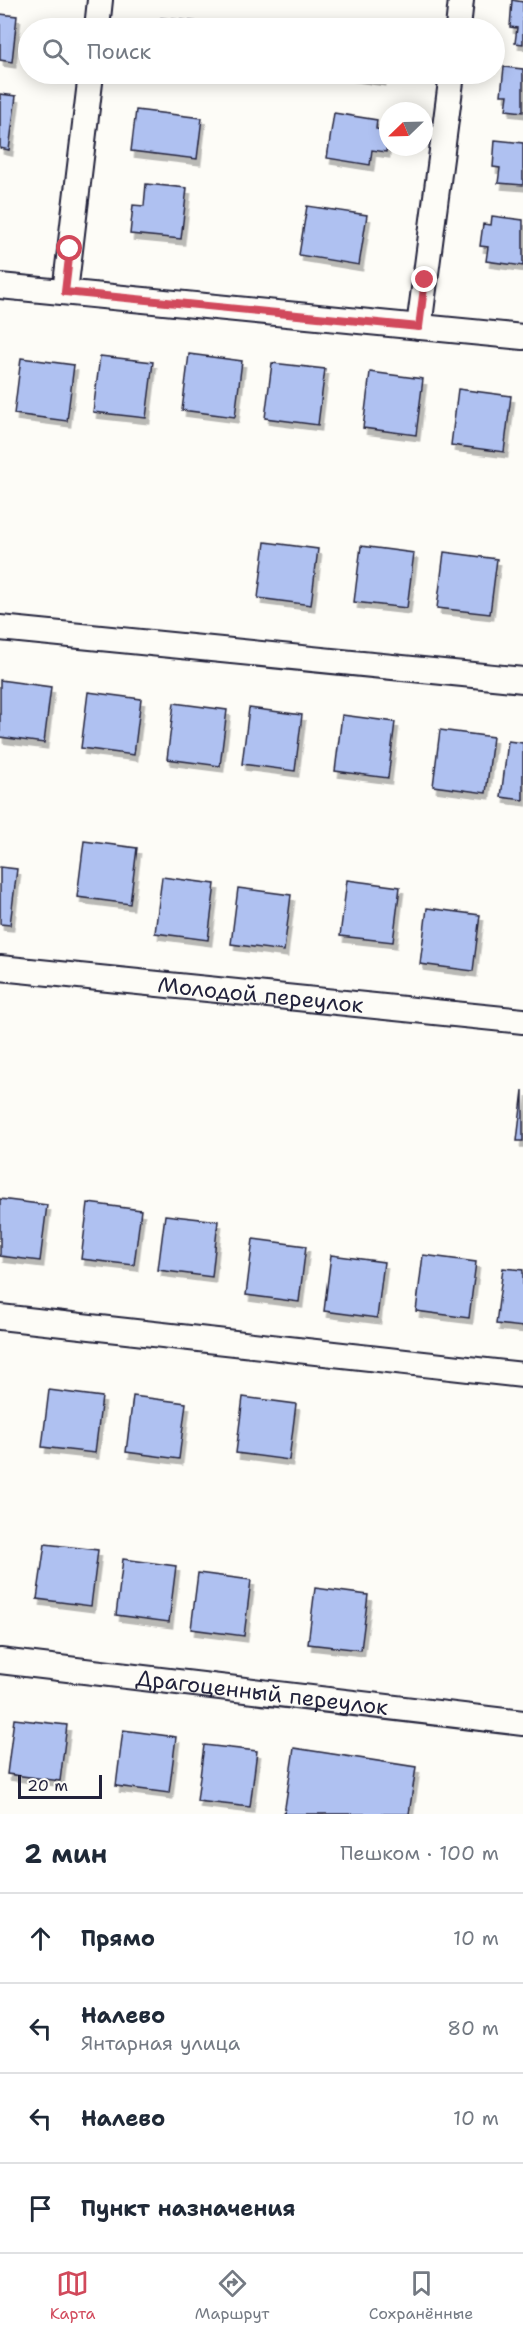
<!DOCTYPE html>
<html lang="ru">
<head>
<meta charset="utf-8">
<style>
	body { margin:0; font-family:"Shantell Sans",sans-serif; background:#f2f2f3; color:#1f2937 }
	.compass { position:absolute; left:379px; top:102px; width:54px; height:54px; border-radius:50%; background:#fff; box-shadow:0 3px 15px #0003; rotate:247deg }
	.scale { position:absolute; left:18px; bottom:15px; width:84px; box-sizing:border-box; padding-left:6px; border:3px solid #22223b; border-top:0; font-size:16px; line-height:21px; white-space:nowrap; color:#22223b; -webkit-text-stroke:4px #fdfcf7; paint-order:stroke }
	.stop { position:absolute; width:18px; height:18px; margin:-14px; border:4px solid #d1495b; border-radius:50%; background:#fff }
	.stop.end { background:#d1495b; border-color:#fff; box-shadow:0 2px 6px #0008 }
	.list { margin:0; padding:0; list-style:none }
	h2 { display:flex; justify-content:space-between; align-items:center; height:78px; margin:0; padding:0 24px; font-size:26px }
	h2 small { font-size:20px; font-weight:400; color:#747a83 }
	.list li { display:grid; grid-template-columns:39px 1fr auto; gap:18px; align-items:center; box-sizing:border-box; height:90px; padding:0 24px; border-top:2px solid #e0e1e3 }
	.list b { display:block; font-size:22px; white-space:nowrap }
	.list p { margin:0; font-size:20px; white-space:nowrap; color:#747a83 }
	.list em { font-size:20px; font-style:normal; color:#747a83 }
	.icon { flex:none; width:33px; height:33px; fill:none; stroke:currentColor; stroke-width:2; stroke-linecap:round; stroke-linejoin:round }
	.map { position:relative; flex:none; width:523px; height:1814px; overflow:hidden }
	.search { position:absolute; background:#fff; box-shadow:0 3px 15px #0003; left:18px; right:18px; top:18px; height:66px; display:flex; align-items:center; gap:15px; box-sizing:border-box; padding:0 21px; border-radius:33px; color:#747a83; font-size:22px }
	.sheet { height:438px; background:#fff }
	nav { display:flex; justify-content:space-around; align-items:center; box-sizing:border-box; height:84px; border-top:2px solid #e0e1e3; background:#fff; font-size:16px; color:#747a83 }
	nav a { display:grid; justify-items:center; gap:3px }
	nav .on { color:#d1495b }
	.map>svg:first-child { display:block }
</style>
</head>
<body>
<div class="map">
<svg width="523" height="1814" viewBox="0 0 523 1814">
	<defs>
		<filter id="shadow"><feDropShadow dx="3.5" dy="6" stdDeviation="0" flood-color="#0004"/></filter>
	</defs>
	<rect width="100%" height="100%" fill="#fdfcf7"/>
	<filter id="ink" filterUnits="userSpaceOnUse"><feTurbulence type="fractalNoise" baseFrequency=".0167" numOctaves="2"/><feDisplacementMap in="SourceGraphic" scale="12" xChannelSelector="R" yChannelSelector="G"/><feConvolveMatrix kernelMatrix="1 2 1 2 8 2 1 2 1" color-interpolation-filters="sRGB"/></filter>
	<g filter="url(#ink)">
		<g fill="#afc1f1" stroke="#22223b" stroke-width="1.5" filter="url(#shadow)">
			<path d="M512,0L523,2V44L515,43L517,28L510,27Z"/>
			<path d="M0,14L17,16L12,62L0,60Z"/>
			<path d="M161,18L208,23L207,28H160Z"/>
			<path d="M504,67L523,69V112L506,110L508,95H501Z"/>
			<path d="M340,74H383L382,80Z"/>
			<path d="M0,94L16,96L9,150L0,148Z"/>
			<path d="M136,110L202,118L197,159L131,151Z"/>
			<path d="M334,113L377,120L376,129L388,131L386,152L372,150L370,165L327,158Z"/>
			<path d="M495,140L523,143V185L498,183L500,168L493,167Z"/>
			<path d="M146,184L187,188L181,239L130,234L133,205L144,206Z"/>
			<path d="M307,206L367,215L359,265L299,255Z"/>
			<path d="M492,216L523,220V266L486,261L488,247L480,246L483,224L491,225Z"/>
			<path d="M189,354L242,361L235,417L182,410Z"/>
			<path d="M100,356L153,362L146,418L93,412Z"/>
			<path d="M21,358L74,365L67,421L14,414Z"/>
			<path d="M272,363L325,369L318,425L265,418Z"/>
			<path d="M370,372L423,379L416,435L363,428Z"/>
			<path d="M458,389L511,396L504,452L451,445Z"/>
			<path d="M265,542L318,549L311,605L258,598Z"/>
			<path d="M361,546L414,553L407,608L354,602Z"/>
			<path d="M444,552L497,559L490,614L437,608Z"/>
			<path d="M0,680L51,687L44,743L0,737Z"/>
			<path d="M88,692L141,699L134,755L81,748Z"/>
			<path d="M174,703L227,710L220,766L167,759Z"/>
			<path d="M249,708L302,715L295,771L242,764Z"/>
			<path d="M342,715L395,722L388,778L335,771Z"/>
			<path d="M440,730L493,737L486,793L433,786Z"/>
			<path d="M508,741L523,743V800L501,797Z"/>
			<path d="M84,841L137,848L130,904L77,897Z"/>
			<path d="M0,867L17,869L10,925L0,924Z"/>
			<path d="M162,877L215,884L208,940L155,933Z"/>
			<path d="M347,880L400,887L393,942L340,936Z"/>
			<path d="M238,888L291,895L284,951L231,944Z"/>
			<path d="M427,908L480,915L473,971L420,964Z"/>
			<path d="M523,1090V1141H517Z"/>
			<path d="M0,1199L47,1205L40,1261L0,1256Z"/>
			<path d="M88,1203L141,1210L134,1265L81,1259Z"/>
			<path d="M165,1215L218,1221L212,1277L158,1270Z"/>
			<path d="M253,1239L306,1246L299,1302L246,1295Z"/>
			<path d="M331,1255L384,1262L377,1318L324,1311Z"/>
			<path d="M423,1255L476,1262L469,1318L416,1311Z"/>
			<path d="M503,1268L523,1270V1327L496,1324Z"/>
			<path d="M49,1390L102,1397L95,1453L42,1447Z"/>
			<path d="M133,1396L186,1403L179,1459L126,1452Z"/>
			<path d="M243,1397L296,1404L289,1460L236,1453Z"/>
			<path d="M45,1544L98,1550L91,1606L37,1599Z"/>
			<path d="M123,1559L176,1566L169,1622L116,1615Z"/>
			<path d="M198,1573L251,1580L244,1636L191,1629Z"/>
			<path d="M315,1588L368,1595L361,1650L308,1644Z"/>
			<path d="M14,1719L67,1725L60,1781L7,1774Z"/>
			<path d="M123,1730L176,1737L169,1793L116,1786Z"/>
			<path d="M204,1745L257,1751L250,1807L197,1801Z"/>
			<path d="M294,1748L416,1767L409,1814H284Z"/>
		</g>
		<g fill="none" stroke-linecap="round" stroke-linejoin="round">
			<g stroke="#22223b" stroke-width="28">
				<g id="street">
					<path d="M97,28L100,0"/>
					<path d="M458,28L461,0"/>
					<path d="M0,286L523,337"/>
					<path d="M65,292L91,74"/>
					<path d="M419,327L452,74"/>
					<path d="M0,628L523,680"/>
					<path id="s1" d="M0,968L523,1021"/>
					<path d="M0,1317L523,1375"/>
					<path id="s2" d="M0,1661L523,1723"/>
				</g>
			</g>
			<use href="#street" stroke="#fdfcf7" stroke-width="24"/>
		</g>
	</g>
	<g fill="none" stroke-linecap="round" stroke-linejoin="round" filter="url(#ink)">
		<path stroke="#d1495b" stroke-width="8" d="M70,249L65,292L419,327L425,280"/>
	</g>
	<g text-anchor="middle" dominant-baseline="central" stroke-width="5" stroke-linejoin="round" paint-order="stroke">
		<g font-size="22" fill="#22223b" stroke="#fdfcf7">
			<text stroke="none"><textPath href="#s1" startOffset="262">Молодой переулок</textPath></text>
			<text stroke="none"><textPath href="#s2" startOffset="264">Драгоценный переулок</textPath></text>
		</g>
	</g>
</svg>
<svg class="compass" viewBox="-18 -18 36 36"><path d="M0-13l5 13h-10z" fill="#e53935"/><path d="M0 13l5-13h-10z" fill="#747a83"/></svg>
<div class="scale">20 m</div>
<div class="stop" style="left:70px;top:249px"></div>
<div class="stop end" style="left:425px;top:280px"></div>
<div class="search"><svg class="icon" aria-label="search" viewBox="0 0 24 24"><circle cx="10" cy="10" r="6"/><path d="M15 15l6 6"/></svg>Поиск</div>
</div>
<section class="sheet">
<h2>2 мин<small>Пешком · 100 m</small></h2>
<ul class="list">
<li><svg class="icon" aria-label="ahead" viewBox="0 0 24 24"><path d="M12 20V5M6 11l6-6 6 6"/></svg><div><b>Прямо</b></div><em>10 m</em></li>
<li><svg class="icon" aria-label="left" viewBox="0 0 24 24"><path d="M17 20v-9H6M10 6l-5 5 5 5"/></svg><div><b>Налево</b><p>Янтарная улица</p></div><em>80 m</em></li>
<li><svg class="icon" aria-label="left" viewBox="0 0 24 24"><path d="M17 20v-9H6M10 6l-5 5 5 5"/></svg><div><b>Налево</b></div><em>10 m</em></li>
<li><svg class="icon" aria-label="arrive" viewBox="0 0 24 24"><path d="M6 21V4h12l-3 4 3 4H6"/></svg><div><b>Пункт назначения</b></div></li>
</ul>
</section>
<nav>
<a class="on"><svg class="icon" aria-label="map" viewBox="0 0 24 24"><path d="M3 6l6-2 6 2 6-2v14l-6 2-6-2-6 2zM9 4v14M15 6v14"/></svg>Карта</a>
<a><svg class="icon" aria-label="directions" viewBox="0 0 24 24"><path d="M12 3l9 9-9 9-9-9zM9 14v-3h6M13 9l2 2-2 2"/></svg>Маршрут</a>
<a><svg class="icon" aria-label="saved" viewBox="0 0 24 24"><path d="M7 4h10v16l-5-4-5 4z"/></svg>Сохранённые</a>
</nav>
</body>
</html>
